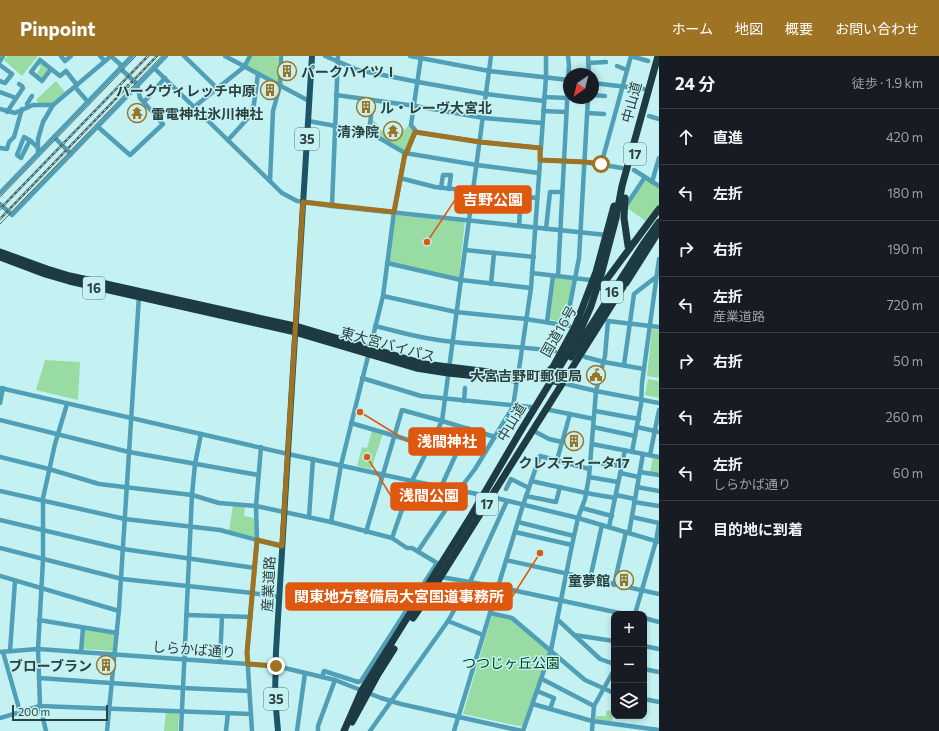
<!DOCTYPE html>
<html lang="ja">
<head>
<meta charset="utf-8">
<style>
	body { margin:0; font-family:Commissioner,"Noto Sans JP",sans-serif; background:#242831; color:#f1f3f6 }
	.controls { position:absolute; right:12px; bottom:12px; display:grid; overflow:hidden; border-radius:8px; box-shadow:0 2px 6px #0003 }
	.controls button { width:36px; height:36px; display:grid; place-items:center; padding:0; border:0; border-bottom:1px solid #363941; background:#171b24; color:#f1f3f6; font:20px sans-serif }
	.compass { position:absolute; left:563px; top:12px; width:36px; height:36px; border-radius:50%; background:#171b24; box-shadow:0 2px 6px #0003; rotate:215deg }
	.scale { position:absolute; left:12px; bottom:10px; width:96px; box-sizing:border-box; padding-left:4px; border:2px solid #2e4141; border-top:0; font-size:11px; line-height:14px; white-space:nowrap; color:#2e4141; -webkit-text-stroke:3px #c4f2f3; paint-order:stroke }
	.stop { position:absolute; width:12px; height:12px; margin:-9px; border:3px solid #9f7324; border-radius:50%; background:#fff }
	.stop.end { background:#9f7324; border-color:#fff; box-shadow:0 1px 4px #0008 }
	.list { margin:0; padding:0; list-style:none }
	h2 { display:flex; justify-content:space-between; align-items:center; height:52px; margin:0; padding:0 16px; font-size:17px }
	h2 small { font-size:13px; font-weight:400; color:#9ea1a6 }
	.list li { display:grid; grid-template-columns:26px 1fr auto; gap:12px; align-items:center; box-sizing:border-box; height:56px; padding:0 16px; border-top:1px solid #363941 }
	.list b { display:block; font-size:15px; white-space:nowrap }
	.list p { margin:0; font-size:13px; white-space:nowrap; color:#9ea1a6 }
	.list em { font-size:13px; font-style:normal; color:#9ea1a6 }
	.icon { flex:none; width:22px; height:22px; fill:none; stroke:currentColor; stroke-width:2; stroke-linecap:round; stroke-linejoin:round }
	.map { position:relative; flex:none; width:659px; height:675px; overflow:hidden }
	header { display:flex; align-items:center; gap:24px; box-sizing:border-box; height:56px; padding:0 20px; background:#9f7324; color:#fff }
	header strong { font-size:19px }
	nav { display:flex; gap:22px; margin-inline-start:auto; font-size:14px }
	main { display:flex }
	aside { flex:1; background:#171b24 }
	.map>svg:first-child { display:block }
</style>
</head>
<body>
<header>
<strong>Pinpoint</strong>
<nav><a>ホーム</a><a>地図</a><a>概要</a><a>お問い合わせ</a></nav>
</header>
<main>
<div class="map">
<svg width="659" height="675" viewBox="0 0 659 675">
	<rect width="100%" height="100%" fill="#c4f2f3"/>
	<g fill="#98dca4">
		<path d="M7,0H38L22,20L4,4Z"/>
		<path d="M251,0H275L278,1V26L247,11L246,9Z"/>
		<path d="M40,6L49,13L42,23L36,19L41,11L38,8Z"/>
		<path d="M56,25L65,36L52,47H39L36,44Z"/>
		<path d="M371,62L377,68L376,71L395,83L403,72L405,74L409,68L414,74L405,96L370,75Z"/>
		<path d="M646,124L659,132V150L647,166L627,152L628,149Z"/>
		<path d="M395,159L465,165L459,221L457,222L389,206Z"/>
		<path d="M555,221L573,223L564,267L549,263L554,222Z"/>
		<path d="M652,273L659,274V322L647,320Z"/>
		<path d="M45,304L80,306L78,344L36,334Z"/>
		<path d="M648,323L659,325V342L645,339Z"/>
		<path d="M372,375L383,378L371,413L357,410L362,391L367,392Z"/>
		<path d="M653,401L659,402V418L650,416Z"/>
		<path d="M233,449L245,450L244,460L255,462L256,481L255,482L229,475Z"/>
		<path d="M492,559L513,564L549,595L523,671L463,658Z"/>
		<path d="M85,573L114,578L115,579L113,595L83,593Z"/>
		<path d="M613,654L612,666L596,664V660H606V655Z"/>
		<path d="M166,656L179,657L178,675H164Z"/>
	</g>
	<g fill="none" stroke-linecap="round" stroke-linejoin="round">
		<g stroke="#509fb7" stroke-width="4.5">
			<path d="M61,0L65,5L71,0"/>
			<path d="M100,0L105,5"/>
			<path d="M111,0L122,10"/>
			<path d="M184,0L217,32"/>
			<path d="M225,0L309,45"/>
			<path d="M325,0L358,14L418,26L486,38L544,45"/>
			<path d="M410,0L489,15L569,24"/>
			<path d="M588,0L589,18"/>
			<path d="M0,5L3,0"/>
			<path d="M588,7L606,6"/>
			<path d="M0,9L12,18L5,27L0,25"/>
			<path d="M617,10L627,14"/>
			<path d="M120,12L138,29"/>
			<path d="M154,12L282,137L297,145L332,150L606,179"/>
			<path d="M51,13L42,25L31,16L40,4L60,20L66,15L77,29"/>
			<path d="M593,27L644,33"/>
			<path d="M75,31L88,46"/>
			<path d="M0,36L16,42"/>
			<path d="M336,39L415,50L484,62L542,67"/>
			<path d="M593,39L605,40"/>
			<path d="M544,41L567,42"/>
			<path d="M144,46L165,22"/>
			<path d="M28,51L27,48L32,40"/>
			<path d="M194,51L244,11L250,0"/>
			<path d="M0,53L15,57L33,49H53"/>
			<path d="M543,55L566,56"/>
			<path d="M7,56L23,32L22,30L19,28"/>
			<path d="M587,57L604,58"/>
			<path d="M649,60L659,63"/>
			<path d="M308,65L369,76L405,97L477,109L539,117"/>
			<path d="M98,71L130,99L163,68L140,42L137,29"/>
			<path d="M369,76L373,44"/>
			<path d="M415,76L480,86L541,92"/>
			<path d="M54,81L71,98"/>
			<path d="M228,84L249,61L254,48L258,18"/>
			<path d="M31,85L24,81L17,99L21,102L29,86L31,85L37,91"/>
			<path d="M0,92L7,93L9,86L14,81L22,53"/>
			<path d="M406,97L415,76V74L411,69L421,1"/>
			<path d="M38,98V83L43,66L53,49L111,0"/>
			<path d="M540,104L585,106L622,112"/>
			<path d="M601,109L631,0L648,5"/>
			<path d="M634,114L659,130"/>
			<path d="M400,122L435,131L537,142"/>
			<path d="M270,125L273,55L280,30L281,0"/>
			<path d="M652,126L659,102"/>
			<path d="M441,132L443,119H451L449,133"/>
			<path d="M0,137L132,0"/>
			<path d="M0,148L12,159L166,0"/>
			<path d="M627,148L645,121"/>
			<path d="M332,150L338,0"/>
			<path d="M519,170L521,140"/>
			<path d="M546,173L550,136H562"/>
			<path d="M465,194L534,201"/>
			<path d="M387,207L461,224L531,232"/>
			<path d="M532,217L590,224"/>
			<path d="M558,220L569,9L568,0"/>
			<path d="M491,228L494,197"/>
			<path d="M383,240L456,256L526,263L569,270"/>
			<path d="M547,266L553,220"/>
			<path d="M566,269L579,202L588,42"/>
			<path d="M375,270C392,274 409,279 426,282C469,290 512,289 555,295"/>
			<path d="M585,301L604,306L644,313"/>
			<path d="M624,309L634,238L656,221"/>
			<path d="M518,320L531,232L546,21V0"/>
			<path d="M362,322L421,340L531,351"/>
			<path d="M562,327L596,335L659,347"/>
			<path d="M0,332L288,398L412,425L477,438"/>
			<path d="M464,345L465,332"/>
			<path d="M0,347L3,332"/>
			<path d="M545,353L594,363"/>
			<path d="M595,355L639,363"/>
			<path d="M0,364L129,396L258,419"/>
			<path d="M351,367L429,390"/>
			<path d="M593,371L635,380"/>
			<path d="M637,371L659,376"/>
			<path d="M532,374L549,383L562,386"/>
			<path d="M592,388L659,401"/>
			<path d="M632,396L641,348L642,327L659,203"/>
			<path d="M650,399L659,354"/>
			<path d="M0,401L49,413L99,428L192,439L219,447L256,450L331,466L392,482L407,492H412L437,507L361,625L358,626L324,615L322,621"/>
			<path d="M557,404L570,358"/>
			<path d="M590,406L622,410"/>
			<path d="M640,416L659,419"/>
			<path d="M620,417L639,421"/>
			<path d="M589,421L618,426"/>
			<path d="M531,425L586,437L615,442"/>
			<path d="M441,431L468,372"/>
			<path d="M637,431L659,435"/>
			<path d="M506,433L511,423L529,432"/>
			<path d="M0,435L125,463L220,474L257,484L282,490"/>
			<path d="M616,439L635,443"/>
			<path d="M526,440L556,446L560,431"/>
			<path d="M496,442L578,462L659,486"/>
			<path d="M634,446L659,450"/>
			<path d="M582,452L612,460"/>
			<path d="M309,461L313,403"/>
			<path d="M632,461L659,467"/>
			<path d="M0,464L123,493L255,512"/>
			<path d="M331,466L341,409L383,240L394,156L405,97"/>
			<path d="M518,466L574,480"/>
			<path d="M609,471L625,394"/>
			<path d="M366,476L402,354L442,365L495,381"/>
			<path d="M515,476L572,489"/>
			<path d="M629,477L643,398"/>
			<path d="M392,482L412,425L442,365L491,0"/>
			<path d="M0,492L122,523L253,537L279,541"/>
			<path d="M418,495L459,434L475,413L513,351L517,324"/>
			<path d="M506,504L659,538"/>
			<path d="M0,520L119,555"/>
			<path d="M441,521L498,531L624,558"/>
			<path d="M590,523L602,469"/>
			<path d="M614,529L626,476"/>
			<path d="M490,557L512,562L585,624L614,637"/>
			<path d="M635,558L656,485L659,468"/>
			<path d="M186,559L251,561"/>
			<path d="M644,562L659,566"/>
			<path d="M557,563L600,603L614,608"/>
			<path d="M39,564L117,577"/>
			<path d="M448,565L483,579"/>
			<path d="M574,579L614,585"/>
			<path d="M644,590L659,593"/>
			<path d="M10,595L15,525"/>
			<path d="M0,596L38,593L276,610L335,624L381,642L401,648L522,675"/>
			<path d="M3,596L20,656"/>
			<path d="M81,596L83,572"/>
			<path d="M220,606L222,560"/>
			<path d="M644,613L659,616"/>
			<path d="M39,622L183,632L249,635"/>
			<path d="M542,623L594,650"/>
			<path d="M537,635L554,642L550,653"/>
			<path d="M644,643L659,646"/>
			<path d="M533,648L592,665L659,674"/>
			<path d="M0,662L40,650L251,658"/>
			<path d="M46,675L40,650L38,593L43,504V442L55,388L67,348"/>
			<path d="M107,675L119,553L139,240"/>
			<path d="M181,675L192,439L195,408L201,378"/>
			<path d="M226,675L228,657"/>
			<path d="M252,675L247,597L257,484L256,450L261,391"/>
			<path d="M297,675L305,617"/>
			<path d="M318,675V670L335,624"/>
			<path d="M370,675L448,565L470,526L507,445"/>
			<path d="M454,675L523,449L540,400L589,413"/>
			<path d="M523,675L551,594L572,489L578,462L585,443L589,421L596,335L605,300L608,265L659,271"/>
			<path d="M592,675L594,650L614,614"/>
		</g>
		<path stroke="#1c5666" stroke-width="6" d="M278,675L275,641L276,595L312,0"/>
		<g stroke="#1e3b44" stroke-width="7">
			<path d="M625,142L624,162L628,190"/>
			<path d="M0,196L47,213L70,220L299,271L424,308L547,323L562,327"/>
			<path d="M0,201L45,218L69,225L291,275L416,312L448,317L516,324"/>
			<path d="M626,227L659,175"/>
			<path d="M601,231L659,153"/>
			<path d="M575,271L596,216L614,150"/>
			<path d="M571,301L644,187L659,166"/>
			<path d="M537,320L546,318L553,311L577,267"/>
			<path d="M413,562L433,533L623,231L626,222"/>
			<path d="M352,666L377,620L394,593"/>
			<path d="M344,675L362,634L471,460L520,376L570,294L581,273L591,250L601,219L616,162L622,130L658,0"/>
		</g>
		<g stroke="#4e6667" stroke-width="1">
			<path d="M0,141L136,0"/>
			<path d="M0,168L162,0"/>
		</g>
		<g stroke="#4e6667" stroke-width="2.5">
			<g id="rail">
				<path d="M0,153L148,0"/>
				<path d="M0,163L157,0"/>
			</g>
		</g>
		<use href="#rail" stroke="#c4f2f3" stroke-width="1" stroke-dasharray="3" stroke-linecap="butt"/>
	</g>
	<g fill="none" stroke-linecap="round" stroke-linejoin="round">
		<path stroke="#9f7324" stroke-width="5" d="M276,610L248,608L247,597L257,484L282,490L303,146L394,156L405,98H406L415,76L480,86L540,92V104L585,106L601,108"/>
	</g>
	<defs>
		<g id="building-ring" transform="scale(1)"><circle r="9.5" fill="#c4f2f3" stroke="#9f7324" stroke-width="1.5"/><path d="M-4-6H4V6H1V3H-1V6H-4ZM-2.5-4.3h1.7v1.8h-1.7ZM.8-4.3h1.7v1.8H.8ZM-2.5-1h1.7V.8h-1.7ZM.8-1h1.7V.8H.8Z" fill="#9f7324"/></g>
		<g id="temple-ring" transform="scale(1)"><circle r="9.5" fill="#c4f2f3" stroke="#9f7324" stroke-width="1.5"/><path d="M0-6L5-2H3V0L6.5 2.5H4V6H1.5V3h-3V6H-4V2.5H-6.5L-3 0V-2H-5Z" fill="#9f7324"/></g>
		<g id="civic-ring" transform="scale(1)"><circle r="9.5" fill="#c4f2f3" stroke="#9f7324" stroke-width="1.5"/><path d="M-.6-6.5H3V-4.5H.6V-3L4-1V1h2V6H-6V1h2V-1L-.6-3ZM-1.2 2.5V6h2.4V2.5Z" fill="#9f7324"/></g>
	</defs>
	<g fill-rule="evenodd">
		<use href="#building-ring" x="287" y="15"/>
		<use href="#building-ring" x="270" y="34"/>
		<use href="#building-ring" x="366" y="51"/>
		<use href="#temple-ring" x="137" y="57"/>
		<use href="#temple-ring" x="393" y="75"/>
		<use href="#civic-ring" x="596" y="319"/>
		<use href="#building-ring" x="574" y="385"/>
		<use href="#building-ring" x="624" y="524"/>
		<use href="#building-ring" x="106" y="609"/>
	</g>
	<g text-anchor="middle" dominant-baseline="central" stroke-width="3" stroke-linejoin="round" paint-order="stroke">
		<g fill="#c4f2f3" stroke="#5b7676" stroke-width="1">
			<rect x="295" y="72" width="24" height="22" rx="3"/>
			<rect x="624" y="87" width="22" height="22" rx="3"/>
			<rect x="83" y="221" width="22" height="22" rx="3"/>
			<rect x="601" y="225" width="22" height="22" rx="3"/>
			<rect x="476" y="437" width="22" height="22" rx="3"/>
			<rect x="264" y="632" width="24" height="22" rx="3"/>
		</g>
		<g font-size="13" font-weight="bold" fill="#2e4141">
			<text x="307" y="83">35</text>
			<text x="635" y="98">17</text>
			<text x="94" y="232">16</text>
			<text x="612" y="236">16</text>
			<text x="487" y="448">17</text>
			<text x="276" y="643">35</text>
		</g>
		<g font-size="14" font-weight="bold" fill="#2e4141" stroke="#c4f2f3" text-anchor="end">
			<text x="301" y="15" text-anchor="start">パークハイツⅠ</text>
			<text x="256" y="34">パークヴィレッチ中原</text>
			<text x="380" y="51" text-anchor="start">ル・レーヴ大宮北</text>
			<text x="151" y="57" text-anchor="start">雷電神社氷川神社</text>
			<text x="379" y="75">清浄院</text>
			<text x="582" y="319">大宮吉野町郵便局</text>
			<text x="574" y="406" text-anchor="middle">クレスティータ17</text>
			<text x="610" y="524">童夢館</text>
			<text x="92" y="609">ブローブラン</text>
		</g>
		<g font-size="14" fill="#2e4141" stroke="#c4f2f3">
			<text transform="translate(631 46) rotate(-75)">中山道</text>
			<text transform="translate(558 275) rotate(-60)">国道16号</text>
			<text transform="translate(388 288) rotate(15)">東大宮バイパス</text>
			<text transform="translate(511 366) rotate(-59)">中山道</text>
			<text transform="translate(268 528) rotate(-87)">産業道路</text>
			<text transform="translate(194 593) rotate(4)">しらかば通り</text>
		</g>
		<g font-size="14" fill="#004418" stroke="#c4f2f3">
			<text x="511" y="606">つつじヶ丘公園</text>
		</g>
	</g>
	<path fill="none" stroke="#df580f" stroke-width="1.5" d="M427 186L455 144M360 356L409 386M367 401L391 440M540 497L512 541"/>
	<g fill="#df580f" stroke="#c4f2f3" stroke-width="1.5">
		<circle cx="427" cy="186" r="4"/>
		<circle cx="360" cy="356" r="4"/>
		<circle cx="367" cy="401" r="4"/>
		<circle cx="540" cy="497" r="4"/>
	</g>
	<g fill="#df580f" stroke="#df580f" stroke-width="1.5">
		<rect x="455" y="130" width="76" height="27" rx="4"/>
		<rect x="409" y="372" width="76" height="27" rx="4"/>
		<rect x="391" y="427" width="76" height="27" rx="4"/>
		<rect x="286" y="527" width="226" height="27" rx="4"/>
	</g>
	<g font-size="15" text-anchor="middle" font-weight="bold" fill="#fff">
		<text x="493" y="149">吉野公園</text>
		<text x="447" y="391">浅間神社</text>
		<text x="429" y="445">浅間公園</text>
		<text x="399" y="546">関東地方整備局大宮国道事務所</text>
	</g>
</svg>
<div class="controls">
<button>+</button>
<button>−</button>
<button><svg class="icon" aria-label="layers" viewBox="0 0 24 24"><path d="M12 4l9 5-9 5-9-5zM3 14l9 5 9-5"/></svg></button>
</div>
<svg class="compass" viewBox="-18 -18 36 36"><path d="M0-13l5 13h-10z" fill="#e53935"/><path d="M0 13l5-13h-10z" fill="#9ea1a6"/></svg>
<div class="scale">200 m</div>
<div class="stop" style="left:601px;top:108px"></div>
<div class="stop end" style="left:276px;top:610px"></div>
</div>
<aside>
<h2>24 分<small>徒歩 · 1.9 km</small></h2>
<ul class="list">
<li><svg class="icon" aria-label="ahead" viewBox="0 0 24 24"><path d="M12 20V5M6 11l6-6 6 6"/></svg><div><b>直進</b></div><em>420 m</em></li>
<li><svg class="icon" aria-label="left" viewBox="0 0 24 24"><path d="M17 20v-9H6M10 6l-5 5 5 5"/></svg><div><b>左折</b></div><em>180 m</em></li>
<li><svg class="icon" aria-label="right" viewBox="0 0 24 24"><path d="M7 20v-9h11M14 6l5 5-5 5"/></svg><div><b>右折</b></div><em>190 m</em></li>
<li><svg class="icon" aria-label="left" viewBox="0 0 24 24"><path d="M17 20v-9H6M10 6l-5 5 5 5"/></svg><div><b>左折</b><p>産業道路</p></div><em>720 m</em></li>
<li><svg class="icon" aria-label="right" viewBox="0 0 24 24"><path d="M7 20v-9h11M14 6l5 5-5 5"/></svg><div><b>右折</b></div><em>50 m</em></li>
<li><svg class="icon" aria-label="left" viewBox="0 0 24 24"><path d="M17 20v-9H6M10 6l-5 5 5 5"/></svg><div><b>左折</b></div><em>260 m</em></li>
<li><svg class="icon" aria-label="left" viewBox="0 0 24 24"><path d="M17 20v-9H6M10 6l-5 5 5 5"/></svg><div><b>左折</b><p>しらかば通り</p></div><em>60 m</em></li>
<li><svg class="icon" aria-label="arrive" viewBox="0 0 24 24"><path d="M6 21V4h12l-3 4 3 4H6"/></svg><div><b>目的地に到着</b></div></li>
</ul>
</aside>
</main>
</body>
</html>
